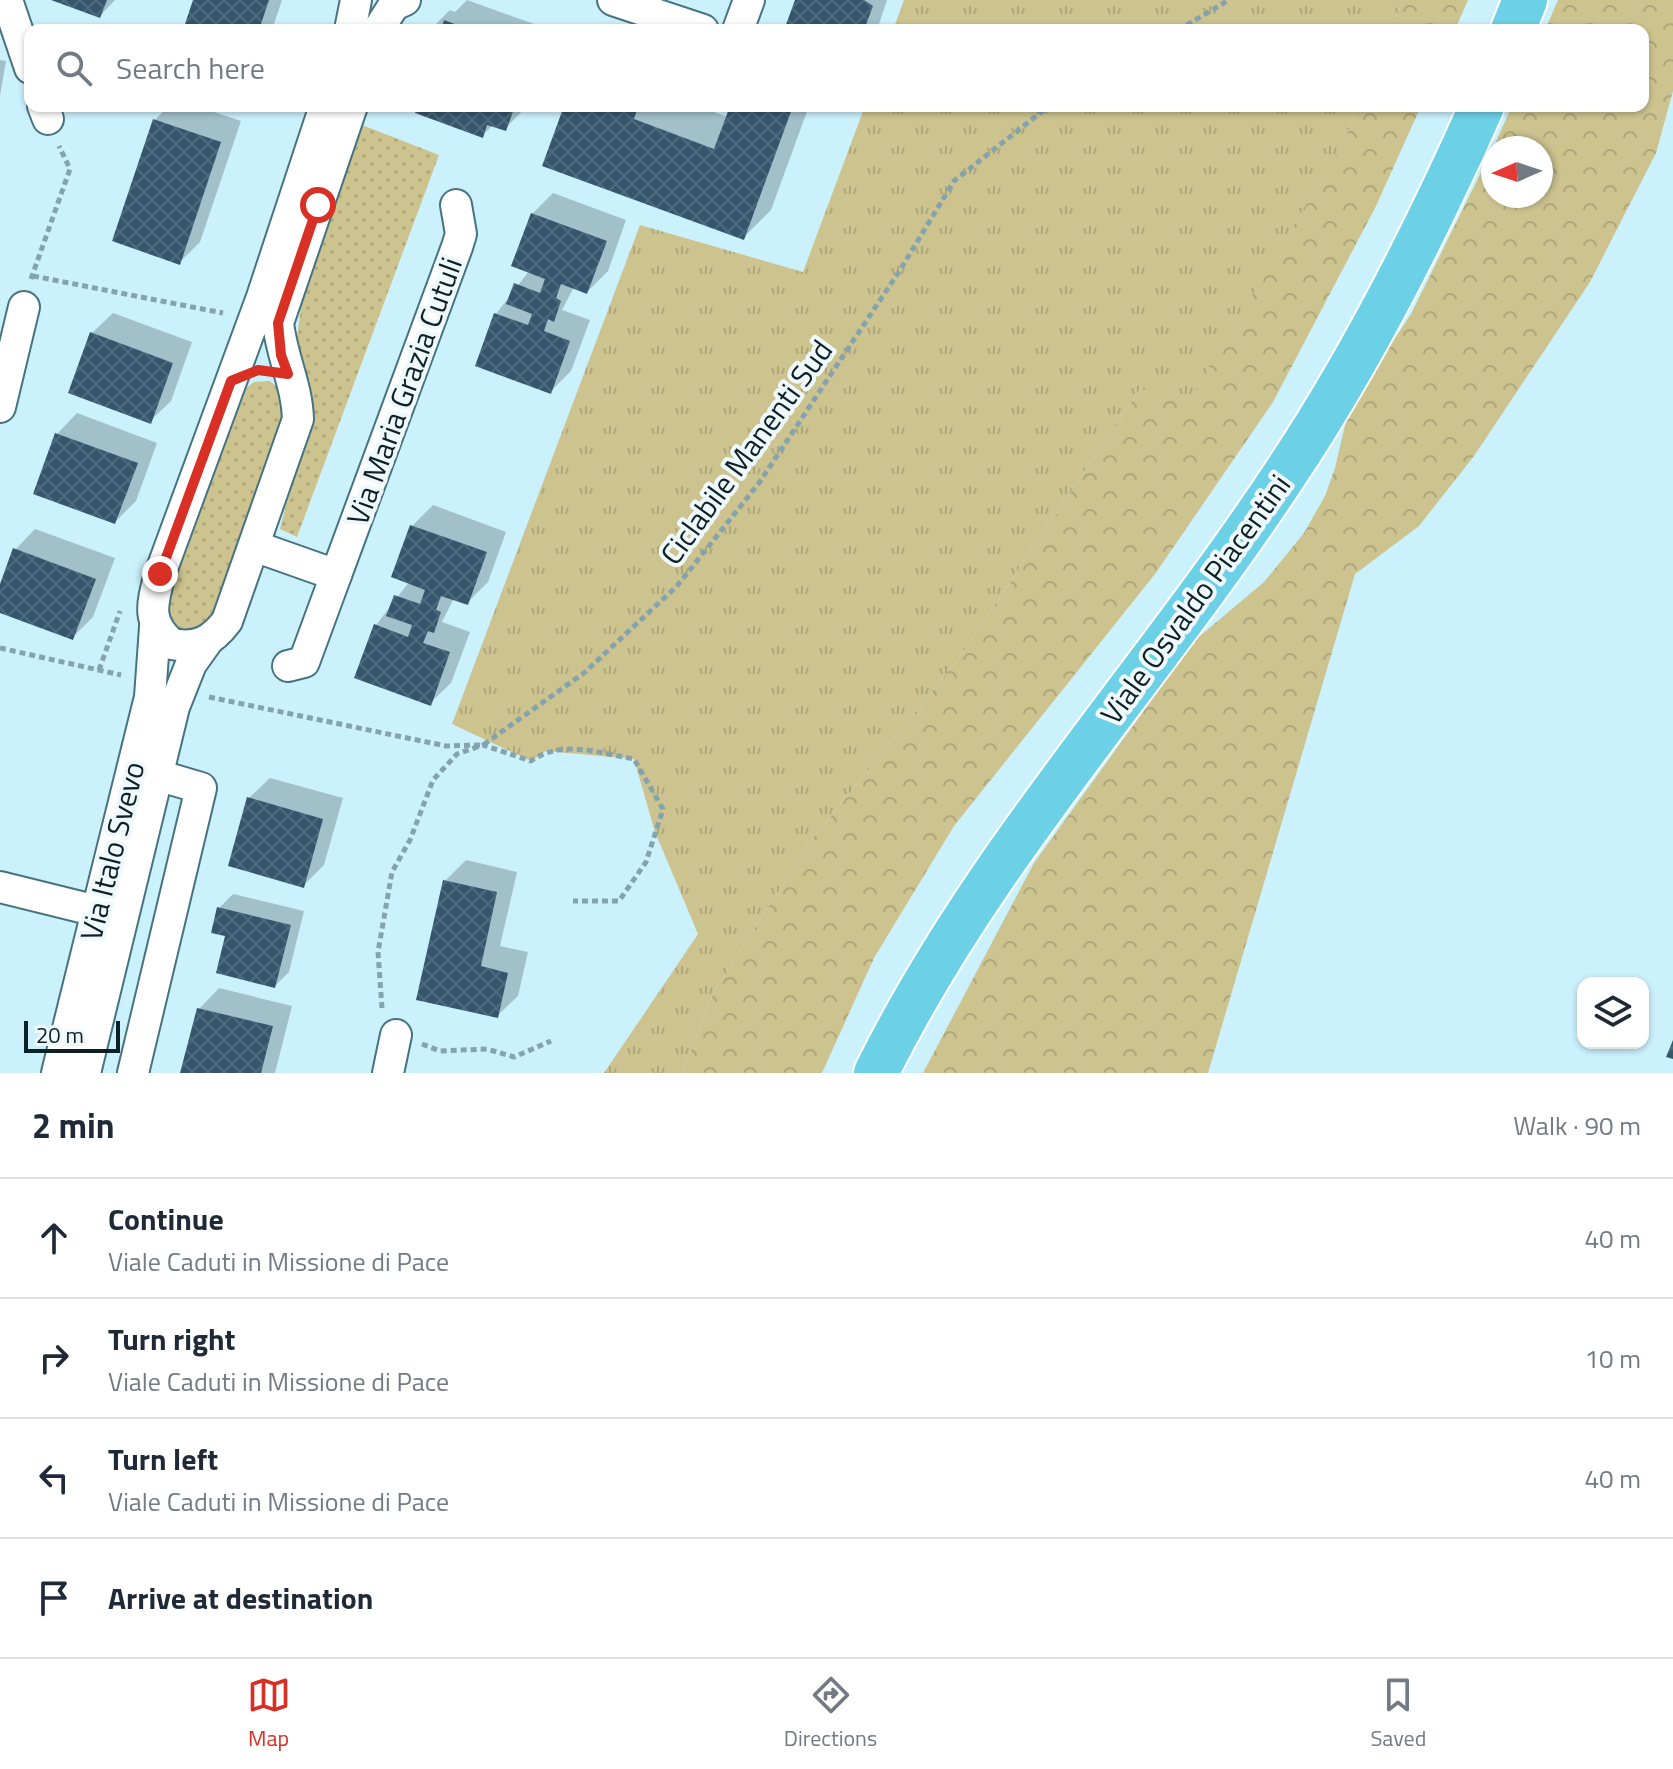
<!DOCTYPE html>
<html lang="en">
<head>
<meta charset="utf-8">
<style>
	body { margin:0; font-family:"Titillium Web",sans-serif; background:#f2f2f3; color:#1f2937 }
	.controls { position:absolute; right:24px; bottom:24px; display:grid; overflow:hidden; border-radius:16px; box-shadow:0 2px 6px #0004 }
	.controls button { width:72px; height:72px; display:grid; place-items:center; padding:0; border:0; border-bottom:2px solid #e0e1e3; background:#fff; color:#1f2937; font:40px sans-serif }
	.compass { position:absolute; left:1481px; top:136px; width:72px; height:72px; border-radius:50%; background:#fff; box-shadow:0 2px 6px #0004; rotate:267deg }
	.scale { position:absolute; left:24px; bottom:20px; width:96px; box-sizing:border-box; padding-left:8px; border:4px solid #0d2026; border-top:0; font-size:22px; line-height:28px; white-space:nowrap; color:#0d2026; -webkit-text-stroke:6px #eff9fc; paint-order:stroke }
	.stop { position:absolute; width:24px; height:24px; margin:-18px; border:6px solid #d93025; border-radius:50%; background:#fff }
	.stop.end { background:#d93025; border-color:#fff; box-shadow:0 2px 8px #0008 }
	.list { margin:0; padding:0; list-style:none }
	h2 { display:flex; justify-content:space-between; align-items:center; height:104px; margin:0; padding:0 32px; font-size:34px }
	h2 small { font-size:26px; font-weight:400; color:#747a83 }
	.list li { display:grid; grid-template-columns:52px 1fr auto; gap:24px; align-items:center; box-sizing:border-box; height:120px; padding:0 32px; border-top:2px solid #e0e1e3 }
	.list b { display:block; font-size:30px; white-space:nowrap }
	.list p { margin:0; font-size:26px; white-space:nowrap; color:#747a83 }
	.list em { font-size:26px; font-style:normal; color:#747a83 }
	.icon { flex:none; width:44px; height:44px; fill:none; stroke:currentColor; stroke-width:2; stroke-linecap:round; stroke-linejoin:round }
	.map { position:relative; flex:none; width:1673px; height:1073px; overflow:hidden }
	.search { position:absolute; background:#fff; box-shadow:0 2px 6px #0004; left:24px; right:24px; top:24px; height:88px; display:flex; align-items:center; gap:20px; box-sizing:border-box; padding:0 28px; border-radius:16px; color:#747a83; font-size:30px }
	.sheet { height:584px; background:#fff }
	nav { display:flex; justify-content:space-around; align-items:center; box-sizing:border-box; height:112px; border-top:2px solid #e0e1e3; background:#fff; font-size:22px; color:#747a83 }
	nav a { display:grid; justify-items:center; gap:4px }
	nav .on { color:#d93025 }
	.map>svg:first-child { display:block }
</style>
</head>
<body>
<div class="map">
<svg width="1673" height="1073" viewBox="0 0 1673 1073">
	<defs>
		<pattern id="grass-dots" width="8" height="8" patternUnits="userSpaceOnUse" patternTransform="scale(2)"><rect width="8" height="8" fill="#ccc38f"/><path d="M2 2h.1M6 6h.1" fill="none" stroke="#aea77b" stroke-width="1.8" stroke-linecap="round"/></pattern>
		<pattern id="forest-crowns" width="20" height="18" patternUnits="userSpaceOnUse" patternTransform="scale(2)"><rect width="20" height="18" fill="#ccc38f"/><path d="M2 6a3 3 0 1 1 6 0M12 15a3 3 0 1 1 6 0" fill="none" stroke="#aea77b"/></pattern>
		<pattern id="park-tufts" width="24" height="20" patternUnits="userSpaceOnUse" patternTransform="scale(2)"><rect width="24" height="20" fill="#ccc38f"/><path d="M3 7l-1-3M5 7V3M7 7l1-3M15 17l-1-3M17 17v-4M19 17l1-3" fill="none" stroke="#aea77b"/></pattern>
		<pattern id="building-cross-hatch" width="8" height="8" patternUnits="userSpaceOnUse" patternTransform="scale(2)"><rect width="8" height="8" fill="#35566d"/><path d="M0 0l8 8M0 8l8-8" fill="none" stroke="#4f6a7d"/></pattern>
	</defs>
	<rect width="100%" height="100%" fill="#cbf1fd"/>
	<g fill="url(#grass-dots)">
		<path d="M362,125L439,155L297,537L280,529L310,407L296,348L302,297Z"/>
		<path d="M269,381L280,388L289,418L210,625L197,632L170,627L163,596L243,390L254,382Z"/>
	</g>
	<g fill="url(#forest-crowns)">
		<path d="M1403,0H1468L1455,30H1390Z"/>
		<path d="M1558,0H1673V91L1656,153L1590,282L1474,456L1419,526L1355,574L1208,1073H923L1034,863L1194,641L1264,582L1304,533L1325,496L1335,468L1349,408L1411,314L1493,148V196H1541V148H1493L1512,106H1643V30H1545Z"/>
		<path d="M1358,106H1421L1376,206L1273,402L1155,574L954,826L874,958L822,1073H682L714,991L813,838L959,658L1141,387L1343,143Z"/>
	</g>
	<g fill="url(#park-tufts)">
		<path d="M904,0H1403L1390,30H893Z"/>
		<path d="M865,106H1358L1343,143L1192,396L1141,387L959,658L813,838L714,991L682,1073H604L698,934L655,832L634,759L546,751L531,761L452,724L640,225L803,272Z"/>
	</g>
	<g fill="#0003">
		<path d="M56,0H115L100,16Z"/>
		<path d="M195,0H282L272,30H185Z"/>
		<path d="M467,0L534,24L532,30H430L450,10L455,12Z"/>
		<path d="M797,0H887L877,30H786Z"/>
		<path d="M0,60L6,61L0,96Z"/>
		<path d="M168,106H196L241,121L200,242L180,262L155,120Z"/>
		<path d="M419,106H527L505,129L493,125L482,136Z"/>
		<path d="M566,106H696L728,117L732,106H809L771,210L744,237Z"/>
		<path d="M553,193L626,220L608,271L587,292L574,287L562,310L590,320L571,371L550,392L496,314L529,271L532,214Z"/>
		<path d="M113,313L192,342L171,401L150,421L92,333Z"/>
		<path d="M77,413L157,443L136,501L115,522L57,434Z"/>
		<path d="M433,505L506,532L488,582L467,603L454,598L442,622L470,632L451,683L430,703L376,625L409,582L393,576L412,526Z"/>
		<path d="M35,529L115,558L93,617L73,637L0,611V589L15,550Z"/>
		<path d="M270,778L343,798L324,865L303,886L249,798Z"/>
		<path d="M466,860L517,872L500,946L528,952L518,996L497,1016L445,881Z"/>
		<path d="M233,894L304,911L289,972L275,986L227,935L219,908Z"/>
		<path d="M219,988L292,1006L275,1073H183L199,1009Z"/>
	</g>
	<g fill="url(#building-cross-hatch)">
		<path d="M51,0H107L100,18Z"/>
		<path d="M193,0H269L259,30H183Z"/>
		<path d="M795,0H864L873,6L864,30H784Z"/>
		<path d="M444,20L471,30H441Z"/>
		<path d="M417,106H515L506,131L487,125L483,138L415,113Z"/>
		<path d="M564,106H635L638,107L634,119L714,149L730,106H793L744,240L542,166Z"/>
		<path d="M153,119L221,142L180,265L112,241Z"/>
		<path d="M531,213L607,241L587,294L561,284L556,298L561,301L554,322L548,319L544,331L570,341L551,394L475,366L494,313L528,325L532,314L506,304L514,283L540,293L545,279L511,266Z"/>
		<path d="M90,332L173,363L151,424L68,393Z"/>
		<path d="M55,433L138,463L115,524L33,494Z"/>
		<path d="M410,525L487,552L468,605L441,596L436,610L441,612L434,633L428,631L423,643L450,652L431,706L354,678L374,624L408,637L412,625L386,616L394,595L420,604L425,590L391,577Z"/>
		<path d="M13,548L96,579L73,640L0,613V584Z"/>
		<path d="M247,797L323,819L304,888L228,866Z"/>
		<path d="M443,880L497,892L481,966L508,973L498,1018L416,1000Z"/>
		<path d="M217,907L291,925L275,988L216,973L225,936L211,933Z"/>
		<path d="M197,1008L273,1026L261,1073H180Z"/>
		<path d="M1673,1040V1059L1666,1057Z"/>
	</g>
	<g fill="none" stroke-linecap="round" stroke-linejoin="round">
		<g stroke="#467381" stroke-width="34">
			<g id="minor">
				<path d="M7,0L30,68"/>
				<path d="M613,0L703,30"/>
				<path d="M350,30L356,0"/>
				<path d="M378,30L394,5L405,0"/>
				<path d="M738,30L749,0"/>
				<path d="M43,106L48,119"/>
				<path d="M325,106L262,297L160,574C152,604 146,622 172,644C197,649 212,641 227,621L298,419C297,385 282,358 278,323L352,106"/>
				<path d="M0,407L24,307"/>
				<path d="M254,546L336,575L457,247L461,234L456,205"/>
				<path d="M288,666L304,662L336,575"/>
				<path d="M0,887L97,911"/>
				<path d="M57,1073L150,697L155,627"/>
				<path d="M85,1073L174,707L191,664L208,640"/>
				<path d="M133,1073L201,788L157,775"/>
				<path d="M388,1073L396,1035"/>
			</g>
		</g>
		<g stroke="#fff" stroke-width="48">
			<g id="primary">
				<path d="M1513,30L1525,0"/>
				<path d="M876,1073C984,855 1152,676 1285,474C1362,359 1426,232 1482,106"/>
			</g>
		</g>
		<g stroke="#84a3ad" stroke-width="5" stroke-dasharray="6 4" stroke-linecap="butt">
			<path d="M1178,30L1229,0"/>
			<path d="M33,276L223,313"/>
			<path d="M31,279L70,169L59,146"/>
			<path d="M0,648L121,675"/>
			<path d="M99,670L120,611"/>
			<path d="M209,697L446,746L483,745L584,673L677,586L759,483L900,270L954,181L1049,106"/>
			<path d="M382,1008L378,952L392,872L410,840L433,780L457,754L483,745L531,761C562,739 599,753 634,759L663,809L646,862L619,901H573"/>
			<path d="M422,1044L440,1051L487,1049L514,1057L551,1041"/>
		</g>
		<use href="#minor" stroke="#fff" stroke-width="30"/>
		<use href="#primary" stroke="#6cd1e7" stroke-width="44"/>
	</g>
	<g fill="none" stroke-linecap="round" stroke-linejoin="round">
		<path stroke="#d93025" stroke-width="10" d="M160,574L231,381L258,370L288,374L281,355L278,323L318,205"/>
	</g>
	<g text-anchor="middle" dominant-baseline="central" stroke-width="8" stroke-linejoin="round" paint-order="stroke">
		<g font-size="30" fill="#0d2026" stroke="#eff9fc">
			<text transform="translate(404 391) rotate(-70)">Via Maria Grazia Cutuli</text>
			<text transform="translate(746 452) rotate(-54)">Ciclabile Manenti Sud</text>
			<text transform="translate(1195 599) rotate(-54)">Viale Osvaldo Piacentini</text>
			<text transform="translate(112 851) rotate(-76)">Via Italo Svevo</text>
		</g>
	</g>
</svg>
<div class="controls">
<button><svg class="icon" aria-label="layers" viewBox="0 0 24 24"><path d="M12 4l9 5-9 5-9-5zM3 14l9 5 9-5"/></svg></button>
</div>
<svg class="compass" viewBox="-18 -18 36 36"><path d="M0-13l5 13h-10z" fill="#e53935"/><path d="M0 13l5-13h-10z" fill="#747a83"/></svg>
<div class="scale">20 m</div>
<div class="stop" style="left:318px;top:205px"></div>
<div class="stop end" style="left:160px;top:574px"></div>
<div class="search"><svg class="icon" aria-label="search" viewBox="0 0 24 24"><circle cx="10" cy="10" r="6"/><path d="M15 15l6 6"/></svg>Search here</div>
</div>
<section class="sheet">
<h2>2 min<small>Walk · 90 m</small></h2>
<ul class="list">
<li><svg class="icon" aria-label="ahead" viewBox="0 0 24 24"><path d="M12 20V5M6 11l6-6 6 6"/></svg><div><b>Continue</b><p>Viale Caduti in Missione di Pace</p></div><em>40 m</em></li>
<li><svg class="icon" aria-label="right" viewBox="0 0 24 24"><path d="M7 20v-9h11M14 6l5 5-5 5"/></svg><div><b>Turn right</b><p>Viale Caduti in Missione di Pace</p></div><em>10 m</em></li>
<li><svg class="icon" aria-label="left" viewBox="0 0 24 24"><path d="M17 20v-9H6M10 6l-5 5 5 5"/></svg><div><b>Turn left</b><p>Viale Caduti in Missione di Pace</p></div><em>40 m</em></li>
<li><svg class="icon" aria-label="arrive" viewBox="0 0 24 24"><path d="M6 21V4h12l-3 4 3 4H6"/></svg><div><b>Arrive at destination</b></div></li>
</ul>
</section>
<nav>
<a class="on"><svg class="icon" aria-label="map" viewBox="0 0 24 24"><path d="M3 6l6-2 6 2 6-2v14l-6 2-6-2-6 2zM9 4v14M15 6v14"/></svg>Map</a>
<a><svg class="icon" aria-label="directions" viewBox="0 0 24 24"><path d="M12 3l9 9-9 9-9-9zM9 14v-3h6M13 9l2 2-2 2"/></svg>Directions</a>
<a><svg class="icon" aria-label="saved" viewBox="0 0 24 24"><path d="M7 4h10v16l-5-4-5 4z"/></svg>Saved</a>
</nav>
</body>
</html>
